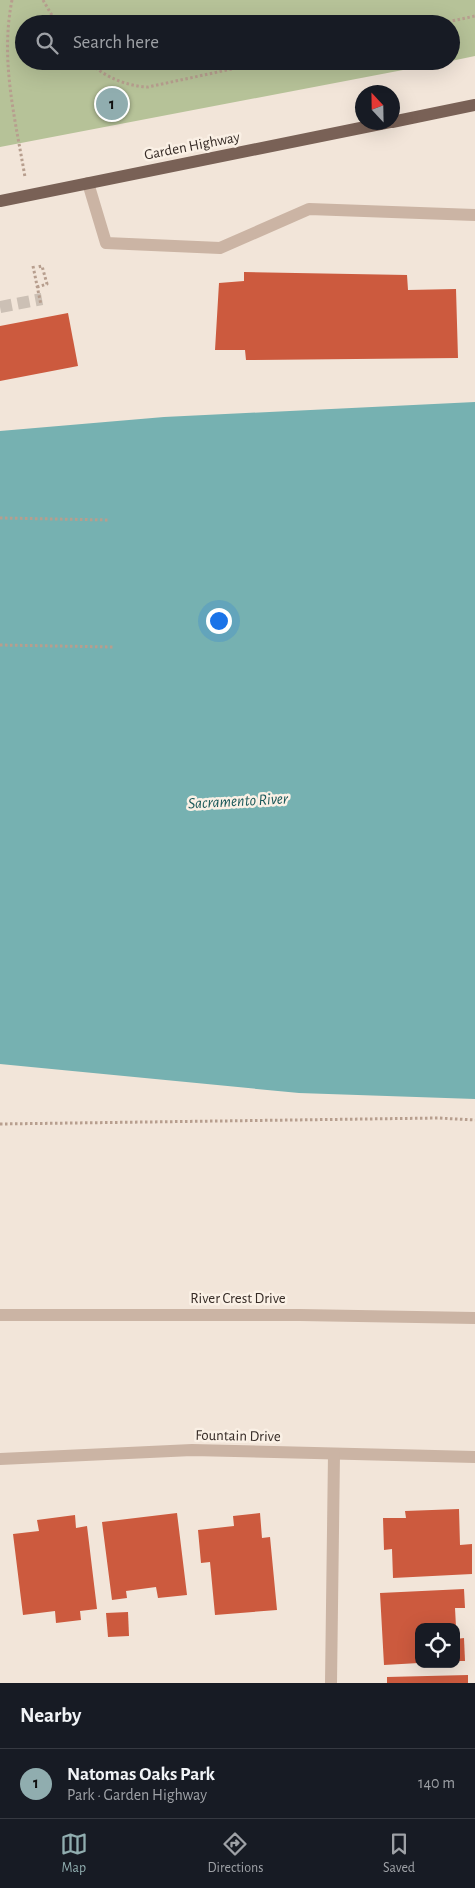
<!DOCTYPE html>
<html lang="en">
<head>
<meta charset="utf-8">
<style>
	body { margin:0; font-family:"Alegreya Sans",sans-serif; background:#20242c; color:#f1f3f6 }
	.controls { position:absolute; right:15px; bottom:15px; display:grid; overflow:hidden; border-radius:10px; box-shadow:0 5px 20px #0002 }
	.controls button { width:45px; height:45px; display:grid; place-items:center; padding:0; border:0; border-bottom:1px solid #363941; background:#171b24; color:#f1f3f6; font:25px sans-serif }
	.compass { position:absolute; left:355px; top:85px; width:45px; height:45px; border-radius:50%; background:#171b24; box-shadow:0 5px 20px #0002; rotate:338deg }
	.you { position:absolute; left:218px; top:620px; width:18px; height:18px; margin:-12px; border:4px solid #fff; border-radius:50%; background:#1a73e8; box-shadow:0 0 0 8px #1a73e833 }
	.badge { display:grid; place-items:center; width:32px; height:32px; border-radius:50%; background:#90adaf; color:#111; font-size:16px; font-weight:700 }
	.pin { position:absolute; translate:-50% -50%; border:2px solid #fff; box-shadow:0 1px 5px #0006 }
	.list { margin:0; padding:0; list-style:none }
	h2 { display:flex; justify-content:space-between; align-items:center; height:65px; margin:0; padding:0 20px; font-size:21px }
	h2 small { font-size:16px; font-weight:400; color:#9ea1a6 }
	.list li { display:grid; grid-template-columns:32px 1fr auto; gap:15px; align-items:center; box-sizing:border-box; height:70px; padding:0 20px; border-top:1px solid #363941 }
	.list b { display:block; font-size:19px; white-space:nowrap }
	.list p { margin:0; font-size:16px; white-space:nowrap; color:#9ea1a6 }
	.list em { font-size:16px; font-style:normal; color:#9ea1a6 }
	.icon { flex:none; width:28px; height:28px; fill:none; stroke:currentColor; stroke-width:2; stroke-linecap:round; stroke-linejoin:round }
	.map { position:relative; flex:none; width:475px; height:1683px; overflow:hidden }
	.search { position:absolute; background:#171b24; box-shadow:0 5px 20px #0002; left:15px; right:15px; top:15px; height:55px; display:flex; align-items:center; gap:12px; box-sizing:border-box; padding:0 18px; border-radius:28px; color:#9ea1a6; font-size:19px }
	.sheet { height:135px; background:#171b24 }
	nav { display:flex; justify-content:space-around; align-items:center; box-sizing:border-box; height:70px; border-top:1px solid #363941; background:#171b24; font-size:14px; color:#9ea1a6 }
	nav a { display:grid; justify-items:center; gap:2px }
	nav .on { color:#90adaf }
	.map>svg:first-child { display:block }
</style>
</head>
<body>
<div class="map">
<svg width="475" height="1683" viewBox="0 0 475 1683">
	<rect width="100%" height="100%" fill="#f2e5d9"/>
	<path fill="#b6c298" d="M0,0H475V56L451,61V24H24V61H450L0,147Z"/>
	<path fill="#76b1b1" d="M475,402V1099L299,1093L0,1064V431L164,417Z"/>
	<g fill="#cc5a3e">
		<path d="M244,272L407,275L408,290L456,289L458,358L246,360L245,350H215L219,283L244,281Z"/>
		<path d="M68,313L78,366L0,381V326Z"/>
		<path d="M459,1509L460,1545L472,1544V1574L393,1578L392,1549L384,1550L383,1518H406L405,1511Z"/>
		<path d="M177,1513L187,1595L158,1598L156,1587L126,1591L127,1598L112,1600L102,1522Z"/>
		<path d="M260,1513L262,1538L270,1537L277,1610L215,1615L210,1562L201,1563L198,1530L234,1526L233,1516Z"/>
		<path d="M75,1515L76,1528L87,1526L97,1609L80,1611L81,1620L56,1623L55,1611L23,1615L13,1534L39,1531L37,1520Z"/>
		<path d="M464,1589L465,1608H455L456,1627H419V1663L384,1665L380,1593Z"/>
		<path d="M128,1612L129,1636L108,1637L106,1613Z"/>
		<path d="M464,1638L465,1661H456V1639Z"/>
		<path d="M468,1675V1683H387V1677Z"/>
	</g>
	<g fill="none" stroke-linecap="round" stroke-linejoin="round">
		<path stroke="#ccc0b5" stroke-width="12" stroke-dasharray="12 6" stroke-linecap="butt" d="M0,307L42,299"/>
		<g stroke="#b79e8e" stroke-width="3" stroke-dasharray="2.5 2.5" stroke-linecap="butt">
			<path d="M12,0C0,60 15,118 25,177"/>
			<path d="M43,0L57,24"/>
			<path d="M438,24L475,16"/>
			<path d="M88,61C104,77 126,86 148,87L269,61"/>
			<path d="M33,266L41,305"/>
			<path d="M37,287L47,284L42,266L38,267"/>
			<path d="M0,518L110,520"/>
			<path d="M0,645L113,647"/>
			<path d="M0,1124L438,1118L475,1120"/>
		</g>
		<g stroke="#cbb4a4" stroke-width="12">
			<path d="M88,183L106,243L220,248L309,209L475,215"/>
			<path d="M0,1315H300L475,1318"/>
			<path d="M0,1459L192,1450L475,1457"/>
			<path d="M331,1683L334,1454"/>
		</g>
		<g stroke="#796156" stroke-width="12">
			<path d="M392,122L475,105"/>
			<path d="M0,201L390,122"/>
		</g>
	</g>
	<g text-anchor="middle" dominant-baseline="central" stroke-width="5" stroke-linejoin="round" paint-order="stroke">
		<g font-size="15" fill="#362b26" stroke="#faf0e5">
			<text transform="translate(192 146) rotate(-11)">Garden Highway</text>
			<text x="238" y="1298">River Crest Drive</text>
			<text transform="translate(238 1436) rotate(1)">Fountain Drive</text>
		</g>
		<g font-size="16" font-style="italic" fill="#1a5859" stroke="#faf0e5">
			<text transform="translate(238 801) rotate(-3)">Sacramento River</text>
		</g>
	</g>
</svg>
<div class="controls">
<button><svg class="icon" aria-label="locate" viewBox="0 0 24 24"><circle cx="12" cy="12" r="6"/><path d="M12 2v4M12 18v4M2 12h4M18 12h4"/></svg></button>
</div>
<svg class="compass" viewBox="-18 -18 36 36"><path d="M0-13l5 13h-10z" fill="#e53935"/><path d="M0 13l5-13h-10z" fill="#9ea1a6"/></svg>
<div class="you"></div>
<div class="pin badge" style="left:112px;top:104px">1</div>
<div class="search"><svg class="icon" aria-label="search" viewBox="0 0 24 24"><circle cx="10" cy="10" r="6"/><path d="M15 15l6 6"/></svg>Search here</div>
</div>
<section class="sheet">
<h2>Nearby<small></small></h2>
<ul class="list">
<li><span class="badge">1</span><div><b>Natomas Oaks Park</b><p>Park · Garden Highway</p></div><em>140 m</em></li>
</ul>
</section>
<nav>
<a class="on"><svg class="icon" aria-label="map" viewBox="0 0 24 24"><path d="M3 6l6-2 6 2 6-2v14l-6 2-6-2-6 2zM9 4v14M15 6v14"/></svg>Map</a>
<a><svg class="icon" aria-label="directions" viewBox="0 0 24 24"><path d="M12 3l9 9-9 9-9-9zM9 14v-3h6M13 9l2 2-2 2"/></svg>Directions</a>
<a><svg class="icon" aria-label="saved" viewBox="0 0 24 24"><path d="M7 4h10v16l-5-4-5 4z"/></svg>Saved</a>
</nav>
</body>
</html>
